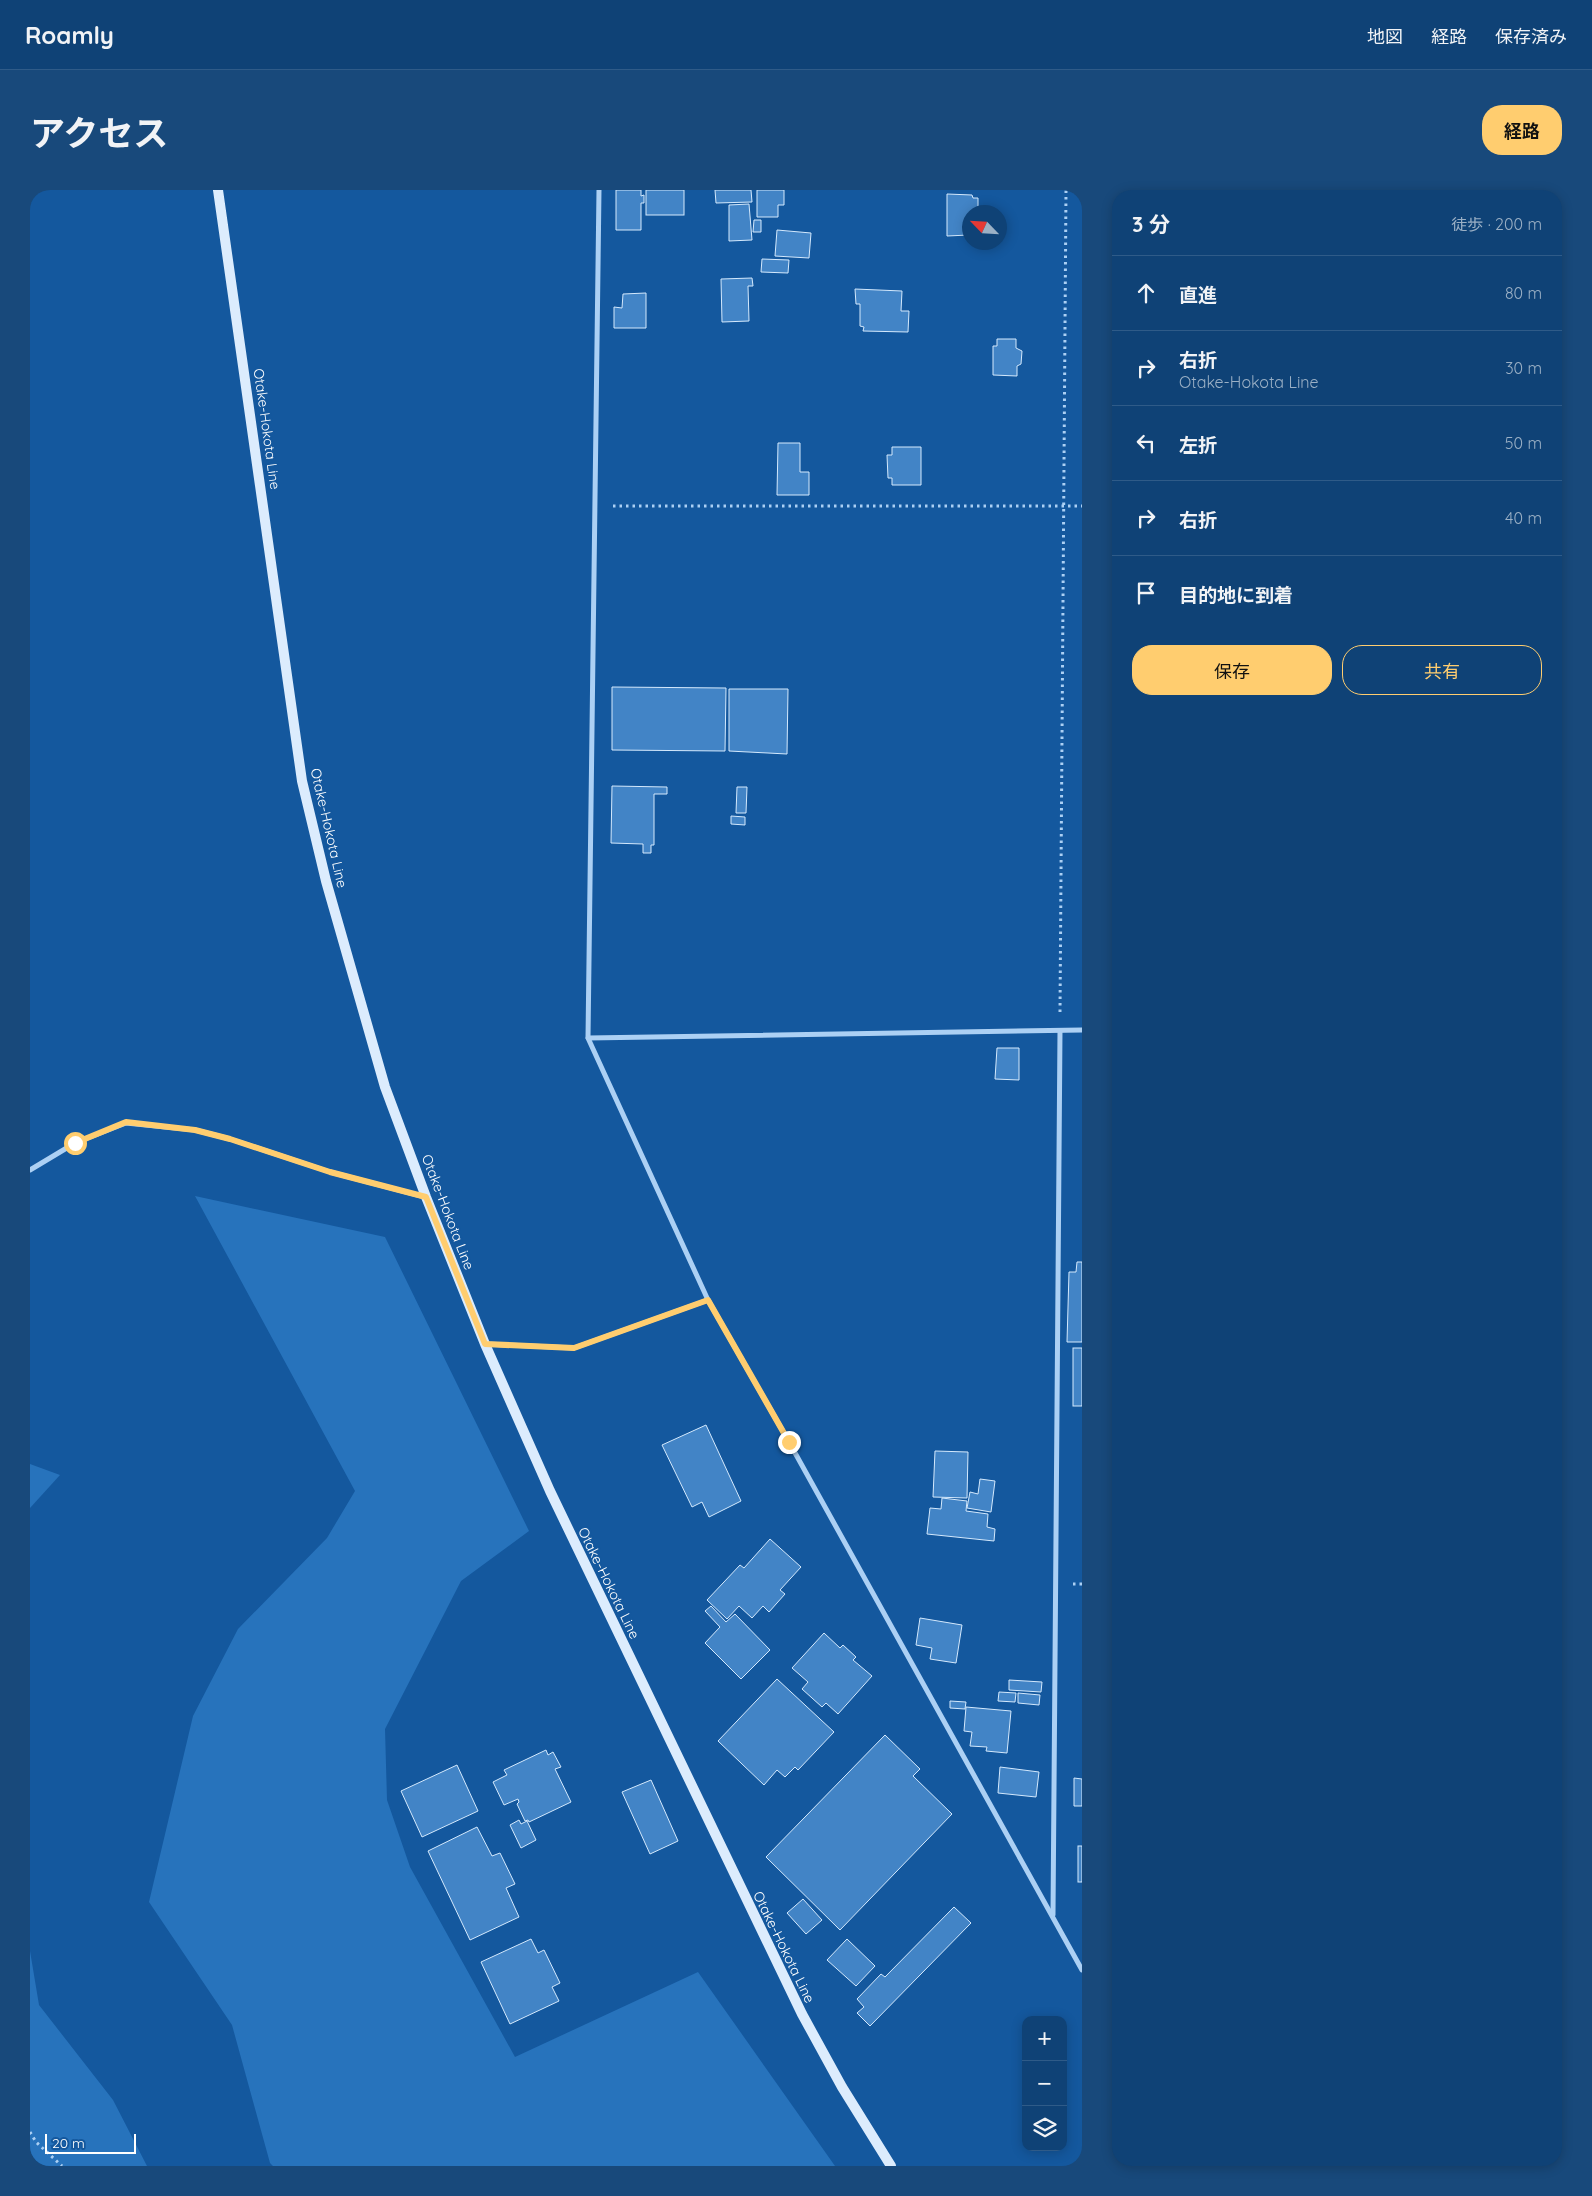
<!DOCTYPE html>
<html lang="ja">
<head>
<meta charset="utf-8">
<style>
	body { margin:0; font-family:Quicksand,"Noto Sans JP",sans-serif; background:#18497b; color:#f1f3f6 }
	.controls { position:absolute; right:15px; bottom:15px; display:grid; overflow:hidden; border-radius:10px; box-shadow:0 2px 12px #0003 }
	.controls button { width:45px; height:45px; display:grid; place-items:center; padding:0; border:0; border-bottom:1px solid #2f5b88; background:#0f4276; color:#f1f3f6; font:25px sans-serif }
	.compass { position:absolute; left:932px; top:15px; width:45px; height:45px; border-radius:50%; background:#0f4276; box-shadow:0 2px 12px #0003; rotate:295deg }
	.scale { position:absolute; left:15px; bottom:12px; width:91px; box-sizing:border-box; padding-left:5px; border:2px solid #fff; border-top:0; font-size:14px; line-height:18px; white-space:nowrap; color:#fff; -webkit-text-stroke:4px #14589e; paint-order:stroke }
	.stop { position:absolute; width:15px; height:15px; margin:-11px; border:4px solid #ffcd6f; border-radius:50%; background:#fff }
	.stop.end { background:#ffcd6f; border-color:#fff; box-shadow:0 1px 5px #0008 }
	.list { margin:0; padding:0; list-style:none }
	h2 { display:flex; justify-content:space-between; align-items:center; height:65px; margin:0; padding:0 20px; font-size:21px }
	h2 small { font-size:16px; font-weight:400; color:#9bb0c5 }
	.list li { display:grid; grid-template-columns:32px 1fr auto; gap:15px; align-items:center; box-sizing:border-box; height:75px; padding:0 20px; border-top:1px solid #2f5b88 }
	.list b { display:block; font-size:19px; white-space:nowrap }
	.list p { margin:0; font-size:16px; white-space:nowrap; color:#9bb0c5 }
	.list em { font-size:16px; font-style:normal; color:#9bb0c5 }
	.actions { display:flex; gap:10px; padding:15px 20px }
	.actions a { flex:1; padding:11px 0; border:1px solid #ffcd6f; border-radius:20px; text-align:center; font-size:18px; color:#ffcd6f }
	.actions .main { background:#ffcd6f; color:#111 }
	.icon { flex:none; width:28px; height:28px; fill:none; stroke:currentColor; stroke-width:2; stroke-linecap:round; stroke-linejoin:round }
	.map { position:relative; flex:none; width:1052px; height:1976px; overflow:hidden; border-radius:20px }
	header { display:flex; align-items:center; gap:30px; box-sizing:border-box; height:70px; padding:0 25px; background:#0f4276; border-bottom:1px solid #2f5b88 }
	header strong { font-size:24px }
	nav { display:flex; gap:28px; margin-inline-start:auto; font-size:18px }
	.intro { display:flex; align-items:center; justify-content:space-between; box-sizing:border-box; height:120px; padding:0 30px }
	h1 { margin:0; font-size:35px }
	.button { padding:12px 22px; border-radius:20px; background:#ffcd6f; color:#111; font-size:18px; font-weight:700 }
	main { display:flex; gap:30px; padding:0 30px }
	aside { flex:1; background:#0f4276; border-radius:20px; box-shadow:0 2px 12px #0003 }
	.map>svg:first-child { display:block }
</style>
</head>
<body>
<header>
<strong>Roamly</strong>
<nav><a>地図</a><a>経路</a><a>保存済み</a></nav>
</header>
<div class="intro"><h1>アクセス</h1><a class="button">経路</a></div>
<main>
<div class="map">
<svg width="1052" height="1976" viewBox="0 0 1052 1976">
	<rect width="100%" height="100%" fill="#14589e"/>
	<g fill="#2773bc">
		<path d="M165,1006L355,1047L499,1341L431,1391L355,1539L357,1610L380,1677L485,1867L668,1782L805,1976H243L240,1973L202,1835L119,1712L163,1526L208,1439L297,1348L325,1301Z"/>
		<path d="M0,1274L30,1285L0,1318Z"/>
		<path d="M0,1761L9,1815L83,1910L117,1976H0Z"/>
	</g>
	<g fill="#4284c6" stroke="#d4e9fd">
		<path d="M586,0H611V6L614,5V13H611V40H586Z"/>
		<rect x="616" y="0" width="38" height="25"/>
		<path d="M685,0H721L722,12L686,13Z"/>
		<path d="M727,0H754V15H748V27H727Z"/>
		<path d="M917,4L942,5L943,8H948V22H939V45L917,46Z"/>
		<path d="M719,14L722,50L699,51V15Z"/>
		<path d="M724,30H731V42H723Z"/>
		<path d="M747,40L781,43L779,68L745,66Z"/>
		<path d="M732,69L759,70L758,83L731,82Z"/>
		<path d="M722,88L723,96H718L719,131L692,132L691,89Z"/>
		<path d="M825,99L872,101L871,121H879L878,142L833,141L834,137L830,136V114H826Z"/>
		<path d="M616,103V138H584V117L592,118L593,104Z"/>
		<path d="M967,149H986V158L992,161L991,174L987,176V186L963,185V156H967Z"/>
		<path d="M748,253H770V282H779V305H747Z"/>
		<path d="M862,257H891V295H862V288H858L857,265H862Z"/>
		<path d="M582,497L696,498L695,561L582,560Z"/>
		<path d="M699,499H758L757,564L699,561Z"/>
		<path d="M582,596L637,597V604H624V655H621V663H613V654L581,653Z"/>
		<path d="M707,597H717L716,623H706Z"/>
		<path d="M701,626L715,627V635L701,634Z"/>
		<path d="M967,858H989V890L965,889Z"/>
		<path d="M1047,1072H1052V1152H1037L1039,1082H1046Z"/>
		<rect x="1043" y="1158" width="9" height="58"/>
		<path d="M676,1235L711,1311L679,1327L672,1312L662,1317L632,1255Z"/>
		<path d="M905,1261L938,1262L937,1308L903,1307Z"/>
		<path d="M950,1289L965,1291L961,1322L937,1318L940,1302L948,1304Z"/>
		<path d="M912,1308L937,1311L936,1321L958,1324L957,1337L965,1339L964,1351L897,1344L900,1318L911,1319Z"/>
		<path d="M740,1349L771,1377L750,1400L755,1404L739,1422L733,1416L722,1428L709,1416L697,1429L677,1410L710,1375L714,1378Z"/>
		<path d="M681,1416L696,1432L705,1424L740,1460L711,1489L675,1453L690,1437L675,1421Z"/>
		<path d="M890,1428L932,1435L926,1473L900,1469L902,1458L886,1455Z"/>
		<path d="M794,1443L810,1458L813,1455L826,1467L823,1470L842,1486L808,1524L796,1513L792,1517L772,1499L778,1492L762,1478Z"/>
		<path d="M747,1489L804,1542L768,1580L765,1577L755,1587L747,1580L734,1595L688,1551Z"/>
		<path d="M979,1490L1012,1492L1011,1502L979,1500Z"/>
		<path d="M969,1502L986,1503L985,1512L968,1511Z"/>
		<path d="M988,1503L1010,1505L1009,1515L988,1513Z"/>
		<path d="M920,1511L936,1512L935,1519L920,1518Z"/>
		<path d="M936,1517L981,1521L977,1563L956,1561L957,1557L940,1556L942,1542L934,1541Z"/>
		<path d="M855,1545L890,1579L883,1586L922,1624L810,1740L736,1667Z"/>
		<path d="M516,1560L518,1565L523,1562L531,1577L525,1579L541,1612L499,1632L498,1630L495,1631L487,1614L489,1612L488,1609L474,1615L463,1592L477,1585L474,1580Z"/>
		<path d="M427,1575L448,1621L392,1647L371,1601Z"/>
		<path d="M970,1577L1009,1582L1006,1607L968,1603Z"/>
		<path d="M1044,1588L1052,1589V1616H1044Z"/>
		<path d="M621,1590L648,1651L620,1664L592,1602Z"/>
		<path d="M489,1630L491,1634L497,1631L506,1650L491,1658L480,1635Z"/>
		<path d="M447,1637L462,1666L470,1663L485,1694L476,1698L489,1727L440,1750L398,1661Z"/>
		<rect x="1048" y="1656" width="4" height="36"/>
		<path d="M773,1709L792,1730L776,1744L757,1723Z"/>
		<path d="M924,1717L941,1733L840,1836L827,1823L834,1817L827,1809L851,1784L855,1787Z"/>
		<path d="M501,1749L508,1763L514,1760L530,1793L522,1797L529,1811L480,1834L451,1772Z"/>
		<path d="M817,1749L845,1776L826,1796L797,1770Z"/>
	</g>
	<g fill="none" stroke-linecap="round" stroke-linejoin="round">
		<g stroke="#acd0f4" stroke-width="3" stroke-dasharray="2.5 4" stroke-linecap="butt">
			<path d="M583,316H1052"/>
			<path d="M1030,822L1036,0"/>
			<path d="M1043,1394H1052"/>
			<path d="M0,1942L6,1952L32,1976"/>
		</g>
		<g stroke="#acd0f4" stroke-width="5">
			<path d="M569,0L558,848L678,1110L759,1252L1052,1780"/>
			<path d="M558,848L1052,840"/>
			<path d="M0,980L45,953L96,933L165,940L200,949L300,982L395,1007"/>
			<path d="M455,1154L544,1158L678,1110"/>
			<path d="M1023,1725L1030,841"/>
		</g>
		<path stroke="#dcecfd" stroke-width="10" d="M188,0L272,591L296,691L355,897L396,1007L455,1154L520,1301L772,1824L812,1897L861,1976"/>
	</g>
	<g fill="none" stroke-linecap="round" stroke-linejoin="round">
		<path stroke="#ffcd6f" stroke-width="6" d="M45,953L96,932L165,940L200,949L300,982L396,1007L455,1154L544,1158L678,1110L759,1252"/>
	</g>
	<g text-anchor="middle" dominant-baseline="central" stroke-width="4" stroke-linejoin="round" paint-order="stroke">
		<g font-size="14" fill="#fff" stroke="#14589e">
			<text transform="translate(237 239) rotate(82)">Otake-Hokota Line</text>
			<text transform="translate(299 638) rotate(77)">Otake-Hokota Line</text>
			<text transform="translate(418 1022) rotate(69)">Otake-Hokota Line</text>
			<text transform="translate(579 1393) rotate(64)">Otake-Hokota Line</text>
			<text transform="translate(754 1757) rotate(64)">Otake-Hokota Line</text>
		</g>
	</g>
</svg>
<div class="controls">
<button>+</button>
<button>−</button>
<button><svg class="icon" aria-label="layers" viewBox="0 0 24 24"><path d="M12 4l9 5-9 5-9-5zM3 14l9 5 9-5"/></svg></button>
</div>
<svg class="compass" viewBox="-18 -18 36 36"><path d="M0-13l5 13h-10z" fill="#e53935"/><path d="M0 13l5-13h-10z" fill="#9bb0c5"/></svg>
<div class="scale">20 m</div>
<div class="stop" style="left:45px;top:953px"></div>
<div class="stop end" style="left:759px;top:1252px"></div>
</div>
<aside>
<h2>3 分<small>徒歩 · 200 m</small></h2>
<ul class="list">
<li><svg class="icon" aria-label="ahead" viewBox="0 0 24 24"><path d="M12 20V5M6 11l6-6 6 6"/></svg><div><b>直進</b></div><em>80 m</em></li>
<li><svg class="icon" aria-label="right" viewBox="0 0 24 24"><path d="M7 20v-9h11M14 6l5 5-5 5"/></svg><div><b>右折</b><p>Otake-Hokota Line</p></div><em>30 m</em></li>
<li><svg class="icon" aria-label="left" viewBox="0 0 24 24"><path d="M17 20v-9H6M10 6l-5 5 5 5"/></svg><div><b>左折</b></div><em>50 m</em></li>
<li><svg class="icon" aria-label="right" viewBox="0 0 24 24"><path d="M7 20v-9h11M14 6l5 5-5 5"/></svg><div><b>右折</b></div><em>40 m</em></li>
<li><svg class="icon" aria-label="arrive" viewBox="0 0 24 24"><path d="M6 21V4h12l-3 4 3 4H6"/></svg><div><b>目的地に到着</b></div></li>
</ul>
<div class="actions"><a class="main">保存</a><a>共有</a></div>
</aside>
</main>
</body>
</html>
